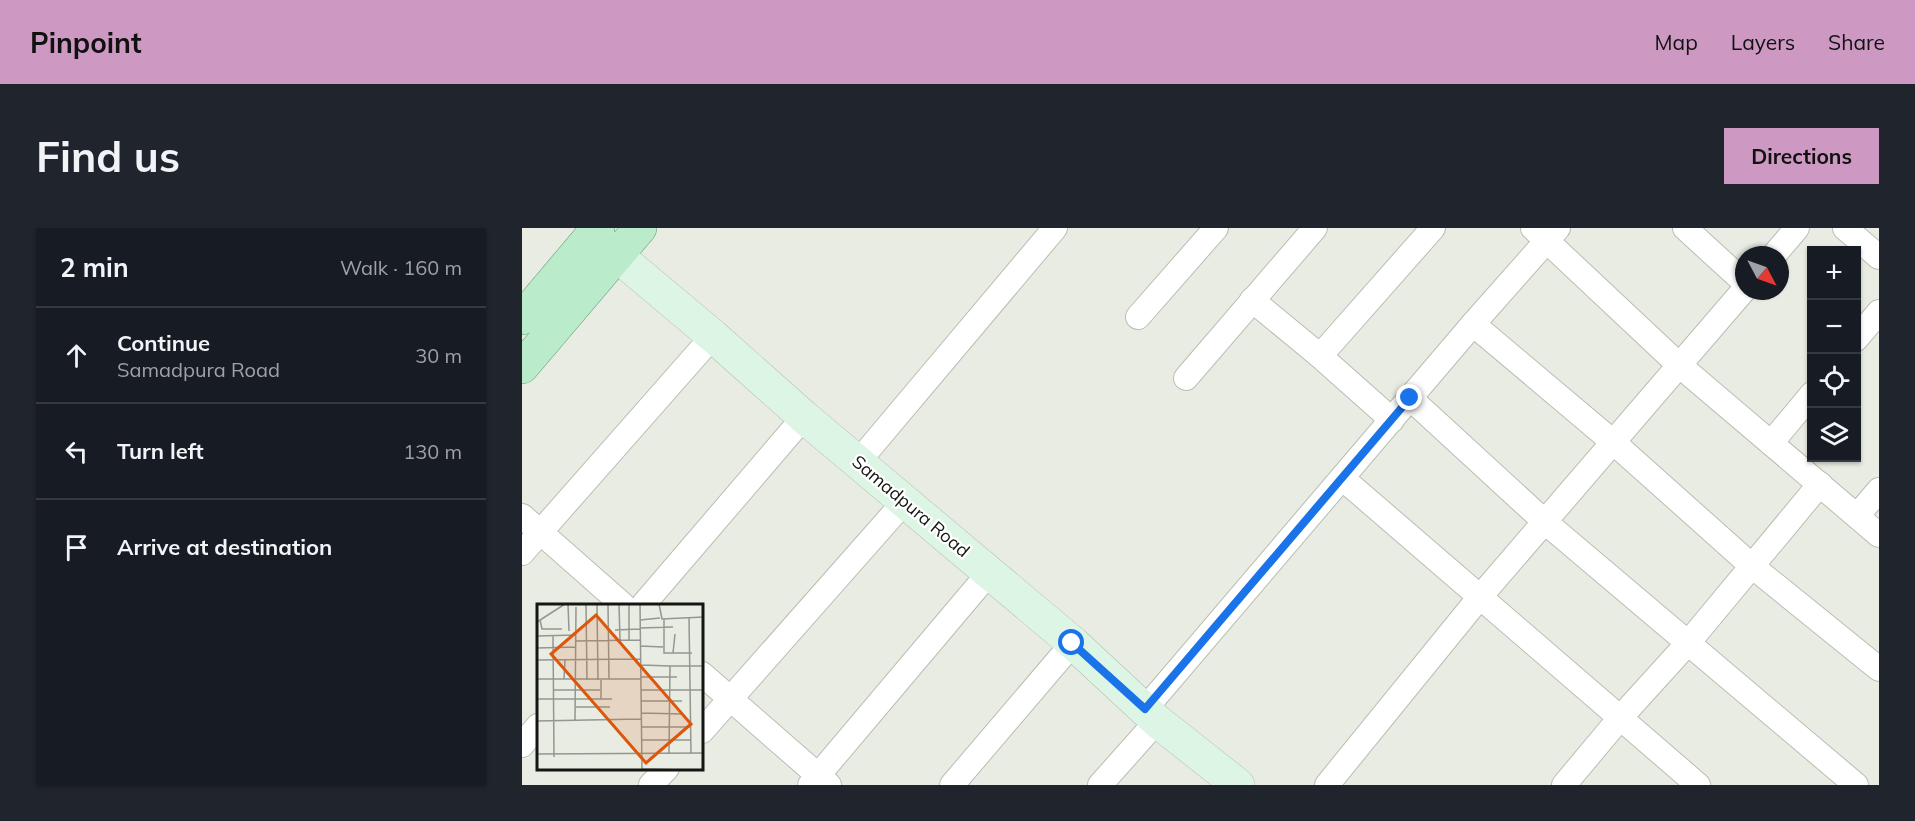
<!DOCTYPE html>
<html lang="en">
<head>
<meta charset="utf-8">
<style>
	body { margin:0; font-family:Mulish,sans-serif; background:#20242c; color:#f1f3f6 }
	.controls { position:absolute; right:18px; top:18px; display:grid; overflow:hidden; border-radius:0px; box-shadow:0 2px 4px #0004 }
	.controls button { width:54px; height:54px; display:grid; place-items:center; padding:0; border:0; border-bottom:2px solid #363941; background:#171b24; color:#f1f3f6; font:30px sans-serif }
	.compass { position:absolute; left:1213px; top:18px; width:54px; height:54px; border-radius:50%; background:#171b24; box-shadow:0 2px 4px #0004; rotate:131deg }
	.stop { position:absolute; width:18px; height:18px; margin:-14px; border:4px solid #1a73e8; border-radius:50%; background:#fff }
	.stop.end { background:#1a73e8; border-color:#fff; box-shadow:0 2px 6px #0008 }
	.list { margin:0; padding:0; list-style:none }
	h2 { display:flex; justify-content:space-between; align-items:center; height:78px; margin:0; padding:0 24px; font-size:26px }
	h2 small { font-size:20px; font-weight:400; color:#9ea1a6 }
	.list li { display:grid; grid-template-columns:39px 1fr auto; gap:18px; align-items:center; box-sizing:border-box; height:96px; padding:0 24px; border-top:2px solid #363941 }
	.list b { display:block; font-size:22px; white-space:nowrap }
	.list p { margin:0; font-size:20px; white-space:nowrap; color:#9ea1a6 }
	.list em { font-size:20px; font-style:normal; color:#9ea1a6 }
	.icon { flex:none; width:33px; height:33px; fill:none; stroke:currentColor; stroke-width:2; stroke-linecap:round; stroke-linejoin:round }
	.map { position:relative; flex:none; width:1357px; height:557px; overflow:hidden; border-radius:0px }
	header { display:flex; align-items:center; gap:36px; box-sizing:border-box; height:84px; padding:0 30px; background:#cd99c2; color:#111 }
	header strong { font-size:28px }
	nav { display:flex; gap:33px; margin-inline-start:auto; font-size:21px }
	.intro { display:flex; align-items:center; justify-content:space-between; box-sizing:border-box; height:144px; padding:0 36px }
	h1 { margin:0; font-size:42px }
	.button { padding:15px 27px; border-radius:0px; background:#cd99c2; color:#111; font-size:21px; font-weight:700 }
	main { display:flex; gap:36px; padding:0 36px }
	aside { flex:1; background:#171b24; border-radius:0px; box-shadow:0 2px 4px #0004 }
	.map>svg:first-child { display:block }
</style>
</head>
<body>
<header>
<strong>Pinpoint</strong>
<nav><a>Map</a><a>Layers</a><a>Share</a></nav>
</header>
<div class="intro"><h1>Find us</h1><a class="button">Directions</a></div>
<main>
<aside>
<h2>2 min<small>Walk · 160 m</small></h2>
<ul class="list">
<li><svg class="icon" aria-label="ahead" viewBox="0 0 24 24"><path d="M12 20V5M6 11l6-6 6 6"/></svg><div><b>Continue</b><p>Samadpura Road</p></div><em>30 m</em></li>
<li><svg class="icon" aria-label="left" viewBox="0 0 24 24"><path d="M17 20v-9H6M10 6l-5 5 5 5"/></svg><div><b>Turn left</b></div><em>130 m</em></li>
<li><svg class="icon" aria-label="arrive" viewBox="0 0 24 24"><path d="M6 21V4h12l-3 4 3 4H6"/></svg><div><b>Arrive at destination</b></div></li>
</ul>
</aside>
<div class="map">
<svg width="1357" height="557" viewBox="0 0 1357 557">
	<rect width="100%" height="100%" fill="#e8ece2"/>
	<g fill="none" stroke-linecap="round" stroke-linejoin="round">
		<g stroke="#b9bdb3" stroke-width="26">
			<g id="street">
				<path d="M1011,0L1157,137L1357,307"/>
				<path d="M1163,0L1222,54"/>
				<path d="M1323,0L1357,29"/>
				<path d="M1252,27L1275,0"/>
				<path d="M730,72L798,128L870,192"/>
				<path d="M616,89L694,0"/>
				<path d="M951,96L1091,214L1231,339L1357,441"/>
				<path d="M1334,111L1357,84"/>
				<path d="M798,128L911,0"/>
				<path d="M664,150L793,0"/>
				<path d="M888,170L1023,294L1334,557"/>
				<path d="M1249,215L1290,166"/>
				<path d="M336,234L533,0"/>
				<path d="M820,250L1176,557"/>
				<path d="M0,288L101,377"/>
				<path d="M1335,288L1357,262"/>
				<path d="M0,325L191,108"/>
				<path d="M121,377L282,189"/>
				<path d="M180,446L307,557"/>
				<path d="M623,481L951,96L1036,0"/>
				<path d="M180,503L383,273"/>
				<path d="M0,517L16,498"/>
				<path d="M129,557L145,540"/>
				<path d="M288,557L467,345"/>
				<path d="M430,557L551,415"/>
				<path d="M578,557L635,493"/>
				<path d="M805,557L957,370L1222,62"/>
				<path d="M1042,557L1098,490L1166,415L1298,256"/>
			</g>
		</g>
		<g stroke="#b9bdb3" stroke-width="34">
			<path id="secondary" d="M73,9L191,108L282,189L551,415L635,493L716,557"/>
		</g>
		<g stroke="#629873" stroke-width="34">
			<g id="primary">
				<path d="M0,90L76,0"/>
				<path d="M0,139L118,0"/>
			</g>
		</g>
		<use href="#street" stroke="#fff" stroke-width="24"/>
		<use href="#secondary" stroke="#dcf5e5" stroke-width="33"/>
		<use href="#primary" stroke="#baebca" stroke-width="33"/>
	</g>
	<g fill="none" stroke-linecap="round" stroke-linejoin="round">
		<path stroke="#1a73e8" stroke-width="8" d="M550,415L623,481L888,170"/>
	</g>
	<g text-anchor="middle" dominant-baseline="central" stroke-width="4.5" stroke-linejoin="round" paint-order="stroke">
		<g font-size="18" fill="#151613" stroke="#fff">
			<text transform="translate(389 278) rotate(40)">Samadpura Road</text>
		</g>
	</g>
	<g transform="translate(15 376)">
		<rect width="166" height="166" fill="#e8ece2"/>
		<path fill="none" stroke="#94968f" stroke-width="1.5" d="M31,0L32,27M49,0L50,76M60,0L61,76M71,0L72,75M82,0L83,36M92,0V36M103,0L105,166M122,0L125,15L167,13M152,13L154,149M127,15V49H155M3,16L5,25H25M103,16L123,14M0,18L28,0M103,24L136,23M78,26L103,25M0,32L39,31M16,32L17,153M39,37L103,36M103,42L126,43M0,44L39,43M136,49L138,30M0,56L103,55M104,61L133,62M104,73H140M0,75H104M27,75L28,56M64,76V95M16,86H63M104,86H166M166,86V149M0,95H75M104,97H145M38,103H73M104,109L145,110M38,116L39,3M0,117L104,115M104,123H154M104,136H154M132,149L133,62H167M0,150L167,149M105,165L146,166"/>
		<path fill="#dd560c" fill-opacity="0.15" stroke="#dd560c" stroke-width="3" d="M59,11L154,120L109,159L14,50Z"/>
		<rect width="166" height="166" fill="none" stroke="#151613" stroke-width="3"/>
	</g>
</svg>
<div class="controls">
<button>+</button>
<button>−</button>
<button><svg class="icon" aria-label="locate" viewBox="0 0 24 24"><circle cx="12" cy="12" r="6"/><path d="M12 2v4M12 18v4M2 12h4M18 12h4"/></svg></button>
<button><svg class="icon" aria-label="layers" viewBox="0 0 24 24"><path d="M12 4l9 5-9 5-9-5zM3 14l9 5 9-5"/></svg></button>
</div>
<svg class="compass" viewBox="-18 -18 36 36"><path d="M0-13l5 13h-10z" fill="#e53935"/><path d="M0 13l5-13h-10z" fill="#9ea1a6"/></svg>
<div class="stop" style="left:550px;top:415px"></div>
<div class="stop end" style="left:888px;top:170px"></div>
</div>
</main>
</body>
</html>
